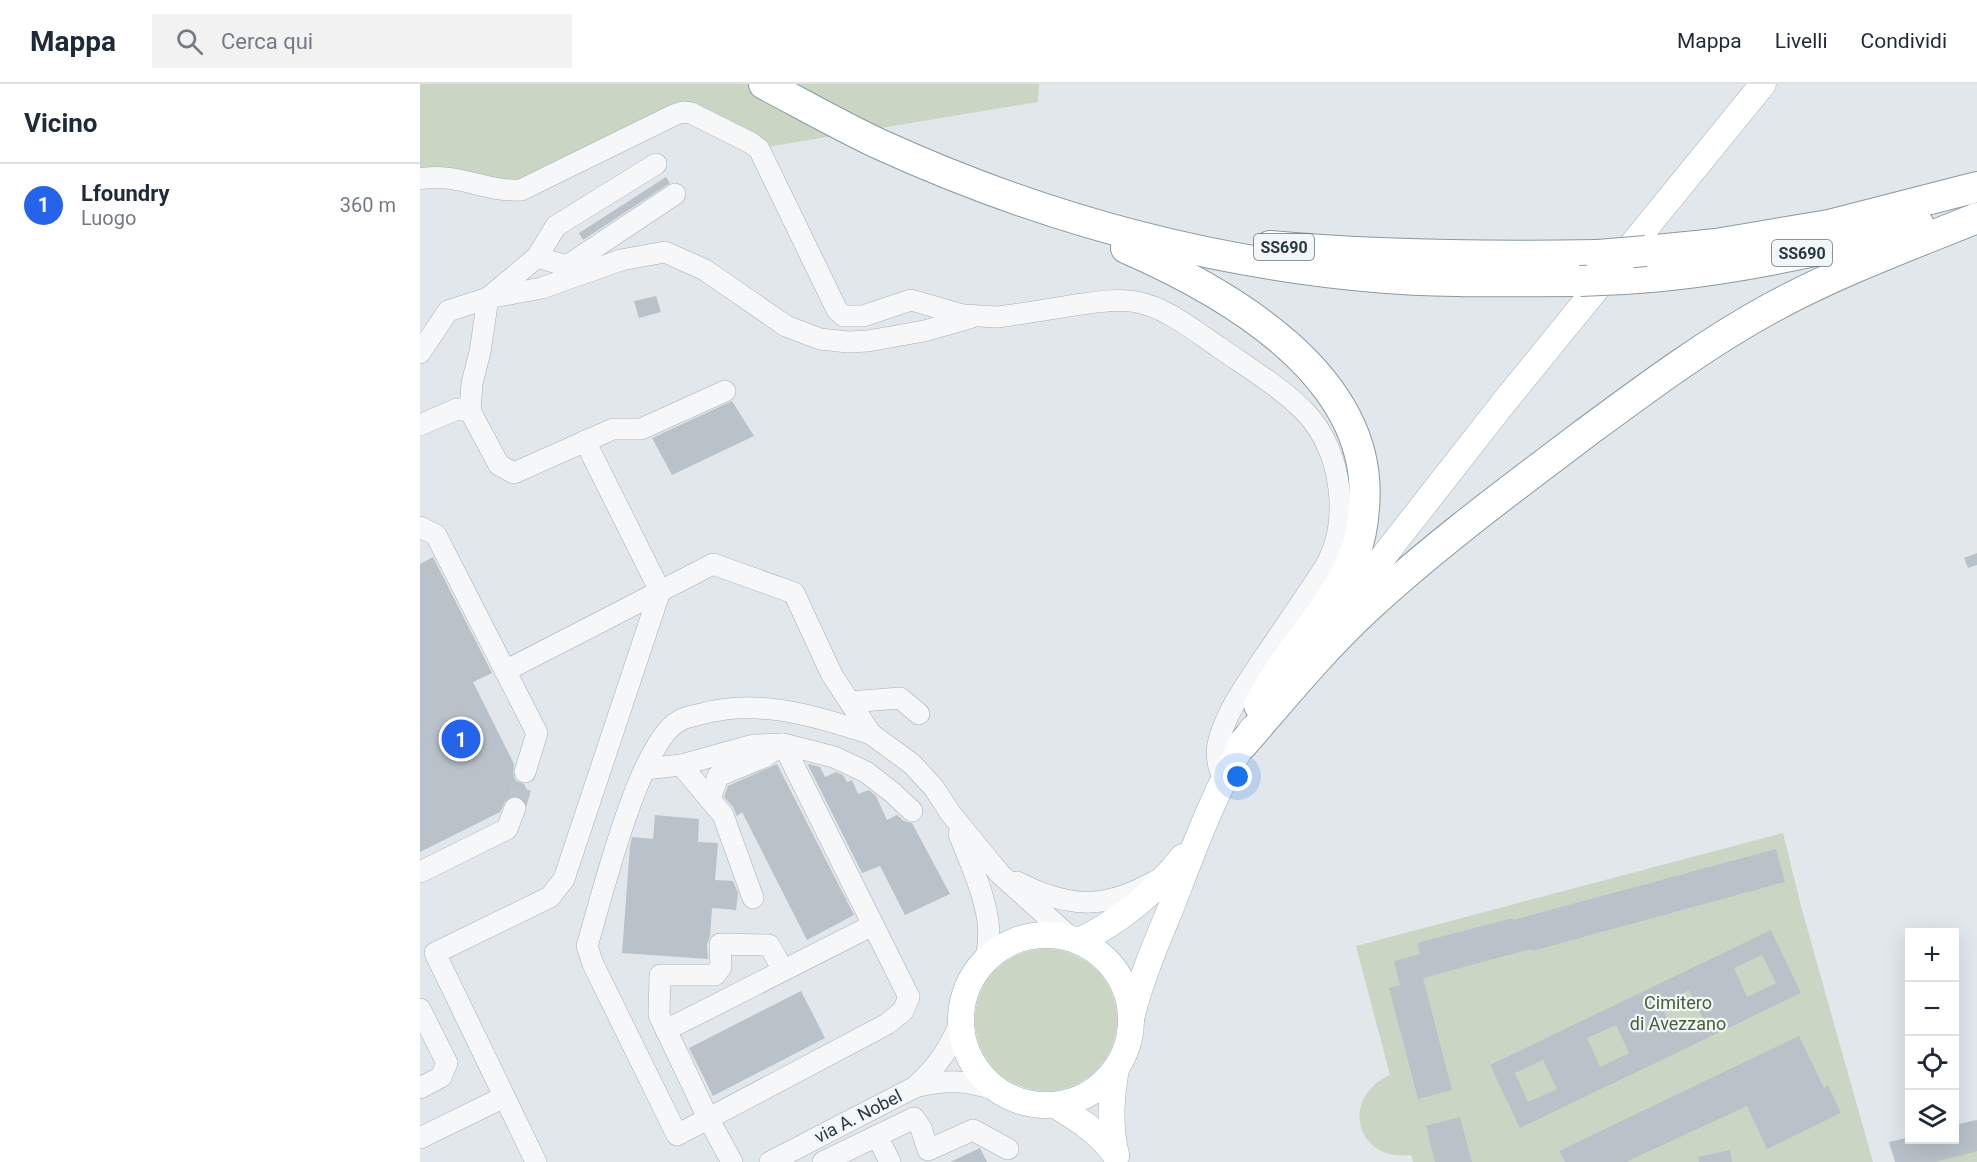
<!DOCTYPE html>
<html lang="it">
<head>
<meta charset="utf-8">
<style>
	body { margin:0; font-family:Roboto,sans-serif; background:#f2f2f3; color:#1f2937 }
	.controls { position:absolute; right:18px; bottom:18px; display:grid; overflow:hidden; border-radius:0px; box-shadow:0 6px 24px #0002 }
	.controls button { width:54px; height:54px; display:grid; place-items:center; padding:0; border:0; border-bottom:2px solid #e0e1e3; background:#fff; color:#1f2937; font:30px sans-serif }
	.you { position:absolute; left:818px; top:693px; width:21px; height:21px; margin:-15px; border:4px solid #fff; border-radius:50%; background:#1a73e8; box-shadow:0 0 0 9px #1a73e833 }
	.badge { display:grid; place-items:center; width:39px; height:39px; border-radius:50%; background:#2563eb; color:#fff; font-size:20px; font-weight:700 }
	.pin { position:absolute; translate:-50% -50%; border:3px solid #fff; box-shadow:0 2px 6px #0006 }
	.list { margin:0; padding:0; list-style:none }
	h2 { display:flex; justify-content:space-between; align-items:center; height:78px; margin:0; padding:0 24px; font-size:26px }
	h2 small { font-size:20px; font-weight:400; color:#747a83 }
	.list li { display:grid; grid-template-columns:39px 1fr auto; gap:18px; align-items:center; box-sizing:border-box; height:84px; padding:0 24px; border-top:2px solid #e0e1e3 }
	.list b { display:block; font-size:22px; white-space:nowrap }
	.list p { margin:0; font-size:20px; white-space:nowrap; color:#747a83 }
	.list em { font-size:20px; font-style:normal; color:#747a83 }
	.icon { flex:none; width:33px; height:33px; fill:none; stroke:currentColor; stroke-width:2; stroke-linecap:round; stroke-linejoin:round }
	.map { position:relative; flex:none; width:1557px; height:1078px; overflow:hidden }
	header { display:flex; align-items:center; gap:36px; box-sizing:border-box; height:84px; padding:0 30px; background:#fff; border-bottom:2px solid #e0e1e3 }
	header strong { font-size:28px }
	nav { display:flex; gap:33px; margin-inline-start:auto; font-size:21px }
	.search { width:420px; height:54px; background:#f2f2f3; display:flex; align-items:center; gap:15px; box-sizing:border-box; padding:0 21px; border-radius:0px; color:#747a83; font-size:22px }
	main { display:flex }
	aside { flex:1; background:#fff }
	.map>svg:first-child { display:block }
</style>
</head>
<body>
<header>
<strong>Mappa</strong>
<div class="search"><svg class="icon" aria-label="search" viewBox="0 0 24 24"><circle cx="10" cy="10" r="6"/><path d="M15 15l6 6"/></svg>Cerca qui</div>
<nav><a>Mappa</a><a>Livelli</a><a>Condividi</a></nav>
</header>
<main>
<aside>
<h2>Vicino<small></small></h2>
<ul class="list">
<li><span class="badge">1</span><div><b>Lfoundry</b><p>Luogo</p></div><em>360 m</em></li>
</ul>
</aside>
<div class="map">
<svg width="1557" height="1078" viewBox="0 0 1557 1078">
	<rect width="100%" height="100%" fill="#e2e7eb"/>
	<g fill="#cbd5c3">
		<path d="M0,0H619L618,18L347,63L276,25L98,104L0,88Z"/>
		<path d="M1363,749L1382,826L1453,1078H993L991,1071C936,1078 919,1014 970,991L936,862Z"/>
		<circle cx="626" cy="936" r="71"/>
		<path d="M1557,1059V1078H1480Z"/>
	</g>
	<g fill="#b9c2c9" fill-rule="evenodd">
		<path d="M246,93L250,99L163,156L159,149Z"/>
		<path d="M236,212L241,228L219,234L214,217Z"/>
		<path d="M312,317L334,352L252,391L232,354Z"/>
		<path d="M1557,469V481L1548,484L1544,474Z"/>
		<path d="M13,473L72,589L53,598L94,680L93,691L96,697L104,700L110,712L104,715L99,712L94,711L87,714L80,728L0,768V480Z"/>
		<path d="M357,680L434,831L387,856L322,728L317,732L313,723L304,713L308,702Z"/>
		<path d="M389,680L400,683L405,693L416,688L423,691L427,698L432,696L438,710L449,706L456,712L467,736L477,731L484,737L492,739L530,810L485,831L460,782L442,789L388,681Z"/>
		<path d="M235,731L279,735L278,758L298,759L295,796L313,797L318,809L316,826L292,824L290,852L287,861L288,875L202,869L210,762L212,753L233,755Z"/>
		<path d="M1356,765L1365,798L1112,867L1111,865L1003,894L1032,1006L998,1015L969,904L980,901L974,877L1000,870L997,859L1093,834V836Z"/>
		<path d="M1351,846L1381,909L1100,1044L1070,981ZM1342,871L1356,899L1327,913L1314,884ZM1269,906L1283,935L1254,948L1240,920ZM1196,941L1209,969L1180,983L1167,954ZM1123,976L1137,1005L1108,1018L1095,989Z"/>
		<path d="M381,907L405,954L293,1012L269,964Z"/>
		<path d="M1379,952L1404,1004L1408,1001L1421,1029L1347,1065L1327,1022L1206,1078H1145L1139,1067Z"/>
		<path d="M1040,1033L1052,1078H1015L1006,1042Z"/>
		<path d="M1557,1036V1067L1515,1078H1475L1469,1058L1490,1053V1056H1534V1041Z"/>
		<path d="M560,1064L567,1078H530Z"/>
		<path d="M1310,1066L1312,1078H1279L1278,1073Z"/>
	</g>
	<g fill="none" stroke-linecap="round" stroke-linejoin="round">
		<path stroke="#bdc4ca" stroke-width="21" stroke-dasharray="21 10" stroke-linecap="butt" d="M95,724L105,688"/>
		<g stroke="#a7afb6" stroke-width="22">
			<g id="minor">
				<path d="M0,95C38,88 64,108 101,106L254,31L263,28L271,29L331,59L339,65L417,226L424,232H443L491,216L543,231L577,233C601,230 625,226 649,222C672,219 695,214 717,218C747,224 775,247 800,264C827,283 865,306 887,330C922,368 931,438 905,483C885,514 864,544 843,575C826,601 805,629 798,660C796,673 798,684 804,696"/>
				<path d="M117,173L147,182L255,110"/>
				<path d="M0,269L28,227L68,214L122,204L201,176L245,168L285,186L366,242L400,255L428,258L448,257L504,247L550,234"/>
				<path d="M50,327L52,299L60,268L68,214L117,173L136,142L236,80"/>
				<path d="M0,341L37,325L50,327L79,381L94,389L193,345H221L305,307"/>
				<path d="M0,443L16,451L117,649L105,688"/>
				<path d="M85,587L293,480L374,509L412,591L451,650L492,680L514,704L531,730L580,790L651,854"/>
				<path d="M430,618L480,614L499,630"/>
				<path d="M261,681L303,731L333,814"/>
				<path d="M225,685L261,681L333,661L363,660L414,673L446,688L473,709L492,727"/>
				<path d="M290,715L298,692L344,673L363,660L489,913L483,927L467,940L257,1051L173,880L167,862C181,816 219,658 259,637C265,633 274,632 281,630C339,614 396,632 451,650"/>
				<path d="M539,750C550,778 564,808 568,838C570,851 568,863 566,876"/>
				<path d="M0,788L87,745L95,724"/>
				<path d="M597,798C648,824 685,826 735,797"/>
				<path d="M0,925L27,979L21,993L0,1004"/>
				<path d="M246,946L453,841"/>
				<path d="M495,1003C518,982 529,965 541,937"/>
				<path d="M457,1052L470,1078"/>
				<path d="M0,1054L84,1013"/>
				<path d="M116,1078L15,869L130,813L144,795L240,507L165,357"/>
				<path d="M312,1078L288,1034L239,931L240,891H295L301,883L300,860L349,861L363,886"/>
				<path d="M350,1078L495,1003C527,995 547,996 578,1007"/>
				<path d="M403,1078L494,1034L501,1044L508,1066L553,1046L588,1065"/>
			</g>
		</g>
		<g stroke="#a1afb7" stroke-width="27">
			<g id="major">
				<path d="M902,551L1085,317L1343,0"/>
				<circle cx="626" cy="936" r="85"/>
				<path d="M659,857C701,837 734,809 763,773"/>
				<path d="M711,935C720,897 735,862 750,826C774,764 796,702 832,645"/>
				<path d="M635,1021C658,1035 681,1049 696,1072"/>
				<path d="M696,1071C689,1041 691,1014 696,984"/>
			</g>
		</g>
		<g stroke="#8998a2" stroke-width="32">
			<g id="highway">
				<path d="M344,0C382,20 419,41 457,59C614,131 783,178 955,193C1023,199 1092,197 1160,197"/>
				<path d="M850,162C960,172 1069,173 1178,171"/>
				<path d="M706,164C809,209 956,293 944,424C943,440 940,457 934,472C912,527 866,568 839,621"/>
				<path d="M1226,167L1296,160L1409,141L1557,103"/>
				<path d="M1204,195C1304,189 1403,167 1499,141"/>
				<path d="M822,661C862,615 901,567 946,525C1014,462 1090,406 1164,350C1225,305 1285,260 1351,224C1417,188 1488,162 1557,134"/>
			</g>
		</g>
		<use href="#minor" stroke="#f5f7f9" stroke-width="21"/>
		<use href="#major" stroke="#fff" stroke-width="26"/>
		<use href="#highway" stroke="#fff" stroke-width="30"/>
		<g stroke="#8998a2" stroke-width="32" stroke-linecap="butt">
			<g id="highway-bridge">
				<path d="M1178,171L1226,167"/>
				<path d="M1160,197L1204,195"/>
			</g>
		</g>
		<use href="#highway-bridge" stroke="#fff" stroke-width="30"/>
	</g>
	<g text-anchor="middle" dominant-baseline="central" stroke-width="4.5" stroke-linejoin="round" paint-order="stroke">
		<g fill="#f2f6f8" stroke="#65727a" stroke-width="1.5">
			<rect x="834" y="150" width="60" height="26" rx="4.5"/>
			<rect x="1352" y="156" width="60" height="26" rx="4.5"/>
		</g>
		<g font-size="16" font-weight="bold" fill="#293944">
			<text x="864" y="163">SS690</text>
			<text x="1382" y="169">SS690</text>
		</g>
		<g font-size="18" fill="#476036" stroke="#f2f6f8">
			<text x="1258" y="918">Cimitero<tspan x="1258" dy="21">di Avezzano</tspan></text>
		</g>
		<g font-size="18" fill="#293944" stroke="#f2f6f8">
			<text transform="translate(438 1032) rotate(-27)">via A. Nobel</text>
		</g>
	</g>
</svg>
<div class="controls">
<button>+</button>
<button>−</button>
<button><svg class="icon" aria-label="locate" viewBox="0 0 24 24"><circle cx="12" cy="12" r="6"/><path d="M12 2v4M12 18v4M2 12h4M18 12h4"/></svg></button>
<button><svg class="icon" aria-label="layers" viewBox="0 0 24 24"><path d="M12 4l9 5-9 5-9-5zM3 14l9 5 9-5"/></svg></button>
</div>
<div class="you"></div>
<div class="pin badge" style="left:41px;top:655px">1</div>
</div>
</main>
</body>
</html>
